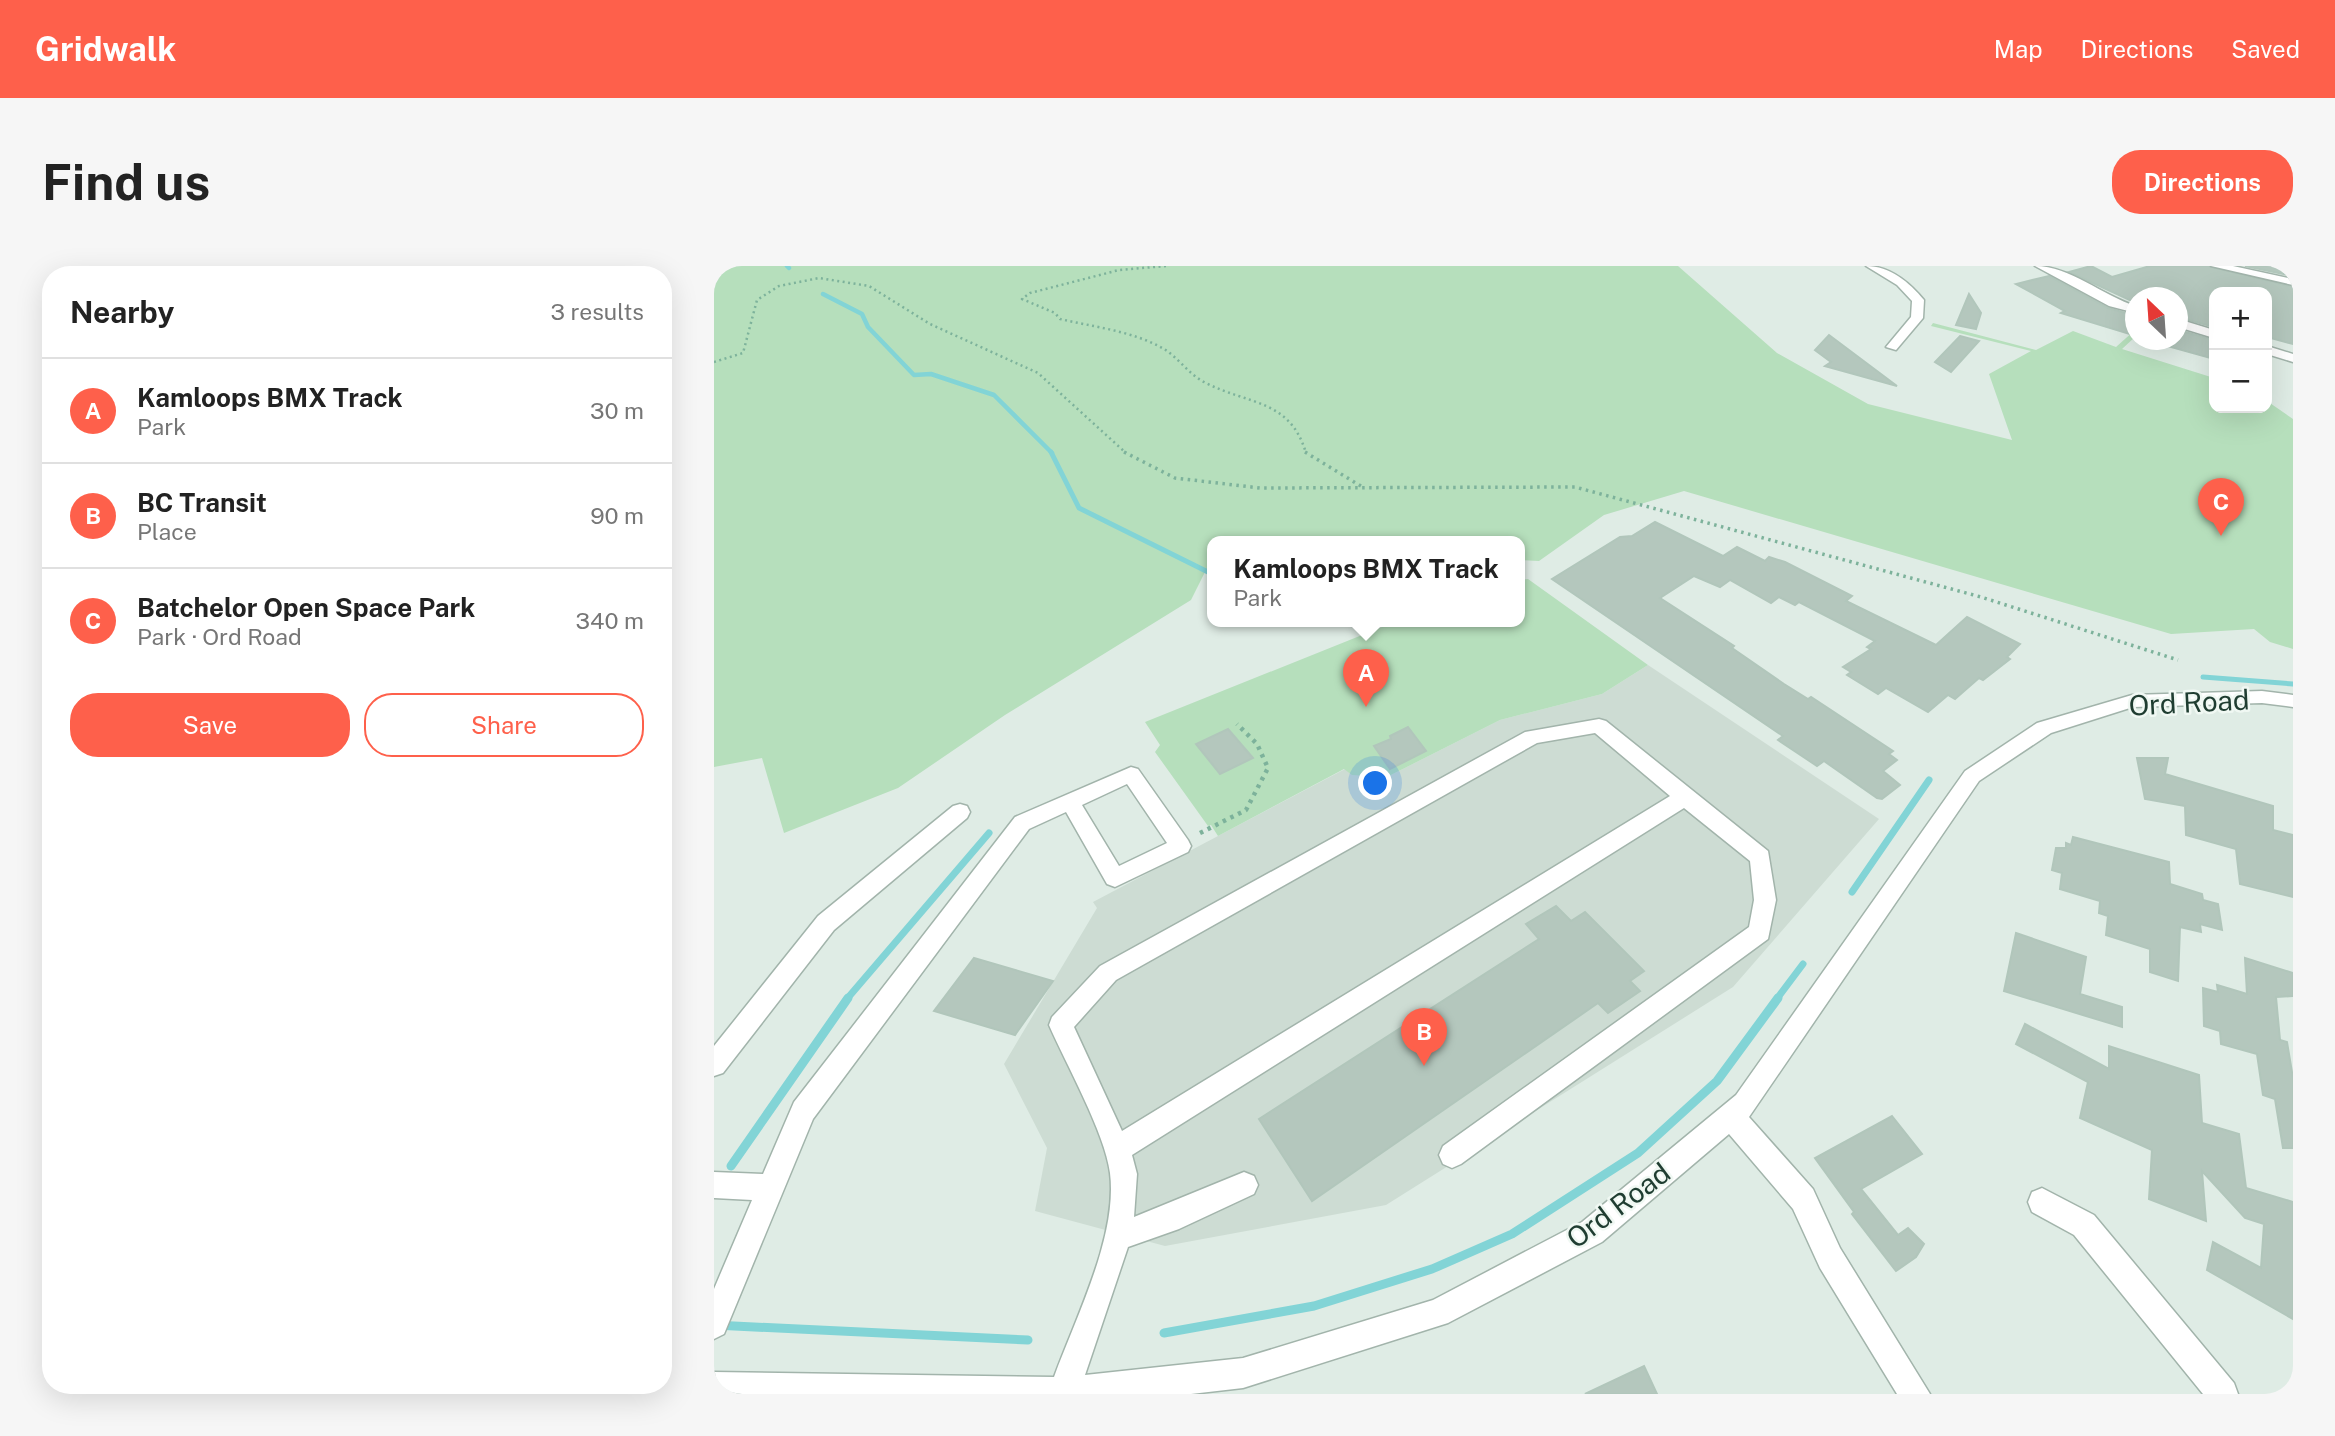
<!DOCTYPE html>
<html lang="en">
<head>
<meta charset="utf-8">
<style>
	body { margin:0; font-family:"Public Sans",sans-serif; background:#f6f6f6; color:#222 }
	.controls { position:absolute; right:21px; top:21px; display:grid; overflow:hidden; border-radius:14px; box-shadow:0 7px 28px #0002 }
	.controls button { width:63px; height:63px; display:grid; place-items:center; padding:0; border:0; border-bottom:2px solid #e0e0e0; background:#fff; color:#222; font:35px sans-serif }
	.compass { position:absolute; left:1411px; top:21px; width:63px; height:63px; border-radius:50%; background:#fff; box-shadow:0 7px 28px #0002; rotate:335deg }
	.you { position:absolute; left:662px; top:518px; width:24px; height:24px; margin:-18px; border:5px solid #fff; border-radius:50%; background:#1a73e8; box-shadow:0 0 0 10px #1a73e833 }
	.badge { display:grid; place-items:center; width:46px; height:46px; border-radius:50%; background:#fe604b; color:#fff; font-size:23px; font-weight:700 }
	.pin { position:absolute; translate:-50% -58px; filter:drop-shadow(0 2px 4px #0008) }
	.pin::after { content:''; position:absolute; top:37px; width:24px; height:21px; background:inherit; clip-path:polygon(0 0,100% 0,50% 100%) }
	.popup { position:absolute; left:493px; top:270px; width:318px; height:91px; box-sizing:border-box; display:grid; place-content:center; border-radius:14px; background:#fff; filter:drop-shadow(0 2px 5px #0005); font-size:23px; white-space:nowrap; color:#767676 }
	.popup b { font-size:26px; color:#222 }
	.popup::after { content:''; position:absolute; left:50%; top:100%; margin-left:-14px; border:14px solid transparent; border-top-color:#fff }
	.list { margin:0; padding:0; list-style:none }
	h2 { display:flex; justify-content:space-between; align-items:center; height:91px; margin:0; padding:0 28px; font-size:30px }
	h2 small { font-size:23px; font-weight:400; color:#767676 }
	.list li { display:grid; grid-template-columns:46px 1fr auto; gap:21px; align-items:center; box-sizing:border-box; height:105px; padding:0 28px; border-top:2px solid #e0e0e0 }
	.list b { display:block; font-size:26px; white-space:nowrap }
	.list p { margin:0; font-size:23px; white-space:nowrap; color:#767676 }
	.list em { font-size:23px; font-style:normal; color:#767676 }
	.actions { display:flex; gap:14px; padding:21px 28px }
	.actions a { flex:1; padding:16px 0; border:2px solid #fe604b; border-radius:28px; text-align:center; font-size:24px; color:#fe604b }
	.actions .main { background:#fe604b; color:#fff }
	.map { position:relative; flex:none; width:1579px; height:1128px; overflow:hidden; border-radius:28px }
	header { display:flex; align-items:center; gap:42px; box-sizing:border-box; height:98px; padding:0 35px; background:#fe604b; color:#fff }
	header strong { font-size:33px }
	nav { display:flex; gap:38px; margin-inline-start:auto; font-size:24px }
	.intro { display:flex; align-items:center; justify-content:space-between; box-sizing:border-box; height:168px; padding:0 42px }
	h1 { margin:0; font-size:49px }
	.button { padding:18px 32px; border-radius:28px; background:#fe604b; color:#fff; font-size:24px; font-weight:700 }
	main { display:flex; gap:42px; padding:0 42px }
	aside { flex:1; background:#fff; border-radius:28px; box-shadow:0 7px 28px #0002 }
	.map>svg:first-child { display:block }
</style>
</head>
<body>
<header>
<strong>Gridwalk</strong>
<nav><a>Map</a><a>Directions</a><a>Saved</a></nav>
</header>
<div class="intro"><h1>Find us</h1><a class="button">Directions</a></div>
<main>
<aside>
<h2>Nearby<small>3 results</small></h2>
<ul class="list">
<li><span class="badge">A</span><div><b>Kamloops BMX Track</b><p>Park</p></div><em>30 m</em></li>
<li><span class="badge">B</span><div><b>BC Transit</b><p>Place</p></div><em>90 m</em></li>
<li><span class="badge">C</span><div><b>Batchelor Open Space Park</b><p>Park · Ord Road</p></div><em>340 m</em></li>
</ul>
<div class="actions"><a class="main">Save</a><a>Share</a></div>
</aside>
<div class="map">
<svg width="1579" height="1128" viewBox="0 0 1579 1128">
	<rect width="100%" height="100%" fill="#dfece5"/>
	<path fill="#cddcd3" d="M934,399L1165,553L1019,721L672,939L451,980L321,945L333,882L290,798L383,642L379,636L631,503L673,511L786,454L888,428Z"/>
	<g fill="#b6dfbc">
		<path d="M0,0H964L1063,87L1154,138L1298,174L1275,108L1317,85L1217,60L1219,57L1322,84L1359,65L1402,81L1421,64V71L1408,83L1500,112V142H1553V135L1579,153V383L1556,376L1540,363L1457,368L970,225L890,249L825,295L806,294V275H498V304H492L477,334L291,449L184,522L70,567L48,492L0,501Z"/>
		<path d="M814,313L934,399L888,428L786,454L673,511L638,509L630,503L504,570L497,559L494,560L441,486L446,479L431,456L683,355H806V314Z"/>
	</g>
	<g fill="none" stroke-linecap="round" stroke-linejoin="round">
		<g stroke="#82d4d6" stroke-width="4.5">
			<path d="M73,0L75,2"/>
			<path d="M109,28L148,48L154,61L200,109L217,108L280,129L338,187"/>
		</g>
		<g stroke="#82d4d6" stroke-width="5">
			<path d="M337,186L365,242L498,308"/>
			<path d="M1489,411L1579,418"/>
		</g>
		<g stroke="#82d4d6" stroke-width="7">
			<path d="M1138,626L1215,514"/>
			<path d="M132,734L275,567"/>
			<path d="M1062,734L1089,698"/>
		</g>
		<g stroke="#82d4d6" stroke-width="9">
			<path d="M17,900L134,732"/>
			<path d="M0,1059L314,1074"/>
			<path d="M450,1067L600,1040L718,1003L798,968L924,887L1003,815L1064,732"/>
		</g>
	</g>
	<g fill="#b4c7bd" stroke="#b1c6bb" stroke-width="2">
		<path d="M1377,0L1398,11L1436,0H1494L1579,21V78L1553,71V26H1500V61L1464,51V32H1422V37L1355,6Z"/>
		<path d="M1531,0H1579V10Z"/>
		<path d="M1335,10L1394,42L1422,50V70L1347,47L1351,45L1302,18Z"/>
		<path d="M1255,28L1267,47L1262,63L1242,59Z"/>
		<path d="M1464,64L1500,74V93L1432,74H1464Z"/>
		<path d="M1115,69L1183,120L1111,100L1117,96L1101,84Z"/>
		<path d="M1246,70L1265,75L1237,106L1221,96Z"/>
		<path d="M941,256L1009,290L1023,281L1051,295L1055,291L1071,296L1138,330L1132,335L1222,379L1253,351L1306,378L1293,391L1296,393L1269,414L1265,412L1241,433L1234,429L1214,446L1172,422L1164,428L1133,409L1137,406L1129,401L1157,383L1153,381L1161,375L1085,336L1081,339L1065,331L1057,337L1016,314L1006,321L980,310L946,332L1020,380L1018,382L1070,418L1094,433L1097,431L1179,485L1175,488L1183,494L1169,505L1186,519L1168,533L1163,532L1110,495L1103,500L1064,474L1069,470L838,313L906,271L918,270Z"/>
		<path d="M694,461L712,485L676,503L660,480L677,473L676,470Z"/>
		<path d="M514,463L539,492L506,508L482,478Z"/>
		<path d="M1423,492H1454L1451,508L1559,540V564L1579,569V631L1526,618L1522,583L1472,569L1471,540L1431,533Z"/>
		<path d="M1359,571L1455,596L1456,618L1488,628L1489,634L1504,638L1508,664L1486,658L1487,666L1466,661L1464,715L1436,706V683L1392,669L1394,650L1385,647L1386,635L1346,623L1348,607L1338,604L1342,582H1352V577L1357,579Z"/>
		<path d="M842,640L857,655L871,646L930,705L916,715L926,725L894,747L884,737L598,935L545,853L825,673L812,658Z"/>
		<path d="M1302,667L1372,691L1366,728L1408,741V761L1290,725Z"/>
		<path d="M260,692L339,715L301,769L220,745Z"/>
		<path d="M1531,692L1579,707V730L1562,731L1566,774L1573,776L1579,812V882H1569L1561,833L1549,829L1543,788L1507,778L1506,765L1490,760L1489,722L1504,726L1503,719L1533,728Z"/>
		<path d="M1311,758L1395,803V780L1485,809L1488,857L1525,868L1532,922L1579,936V1053L1493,1004L1499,976L1547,1002L1550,958L1531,952L1488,905L1492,955L1435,933L1438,884L1366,852L1374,816L1302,778Z"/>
		<path d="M1178,850L1208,888L1147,923L1184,969L1194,962L1210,978L1202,991L1182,1005L1138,948L1140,946L1101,892Z"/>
		<path d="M930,1100L943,1128H871Z"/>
	</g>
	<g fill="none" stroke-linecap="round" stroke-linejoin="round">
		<g stroke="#a2b4ab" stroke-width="3">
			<g id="minor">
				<path d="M1152,0C1176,0 1195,16 1210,34L1209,52L1182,84L1172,81L1197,51L1198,35L1183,19Z"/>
				<path d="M1321,0C1356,0 1389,30 1422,40V47L1395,40Z"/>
				<path d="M1497,0H1519L1579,13V19Z"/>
				<path d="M1464,53L1500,64V72L1464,61Z"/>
				<path d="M1553,80L1579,88V96L1553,88Z"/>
				<path d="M1548,425L1579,429V441L1548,437L1419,441L1337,467L1265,515L1035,851L1099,923L1126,982L1216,1128H1183L1106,1002L1079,943L1015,868L888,976L734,1057L529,1122L477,1128H0V1106L340,1111C361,1053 404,970 396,907C391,867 352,798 335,759L338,751L386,700L811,466L885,453L892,455L1054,585L1062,634L1054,673L747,898L738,902L729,898L725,889L729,880L1035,661L1040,634L1036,595L970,542L418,889L423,908L420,951L530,906L540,910L544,919L540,928L465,963L414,981L371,1109L529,1092L719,1034L868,956L1022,829L1251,505L1323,457L1418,429ZM881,467L956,530L408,865L360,761L402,714L823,477Z"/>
				<path d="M417,501L424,503L474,574L477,580L474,586L401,621L393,618L352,546L315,563L99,853L10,1068L0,1073V1023L38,934L0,932V906L49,908L80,836L301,551ZM413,518L453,577L405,600L368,539Z"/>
				<path d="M246,538L253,540L256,546L253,552L120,664L9,807L0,810V780L104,650L239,540Z"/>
				<path d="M1328,922L1380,949L1520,1117L1524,1128H1489L1360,969L1318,946L1314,936L1318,926Z"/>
			</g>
		</g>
		<g stroke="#7db29b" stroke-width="2.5" stroke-dasharray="2 3.5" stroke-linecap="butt">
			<path d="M452,0L405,4L316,27L308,33L341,47L346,53C380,61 419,65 450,83C465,92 475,109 492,117C535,139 576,133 592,187"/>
			<path d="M0,96L29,87L43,34L65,20L105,12L155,20L216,58L324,107L412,187"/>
		</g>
		<g stroke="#7db29b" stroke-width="3.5" stroke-dasharray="2.5 4.5" stroke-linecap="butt">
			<path d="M410,186L461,212L546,222L861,221L1267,331L1464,394"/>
			<path d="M591,186L650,222"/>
		</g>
		<path stroke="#7db29b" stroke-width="4.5" stroke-dasharray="3.5 5" stroke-linecap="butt" d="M486,567L532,544L554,502L543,478L523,458"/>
		<use href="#minor" fill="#fff" fill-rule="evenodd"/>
	</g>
	<g text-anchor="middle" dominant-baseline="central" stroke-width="5" stroke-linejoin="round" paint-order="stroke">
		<g font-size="28" fill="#1f3d31" stroke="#f0f8f3">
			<text transform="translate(1475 436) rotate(-3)">Ord Road</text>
			<text transform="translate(904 939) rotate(-37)">Ord Road</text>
		</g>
	</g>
</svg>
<div class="controls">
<button>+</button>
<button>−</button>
</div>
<svg class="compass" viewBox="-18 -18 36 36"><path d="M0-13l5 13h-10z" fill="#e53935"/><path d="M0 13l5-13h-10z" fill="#767676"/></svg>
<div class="you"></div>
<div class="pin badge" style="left:652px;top:441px">A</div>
<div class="popup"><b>Kamloops BMX Track</b>Park</div>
<div class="pin badge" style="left:710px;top:800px">B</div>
<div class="pin badge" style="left:1507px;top:270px">C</div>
</div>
</main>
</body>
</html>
